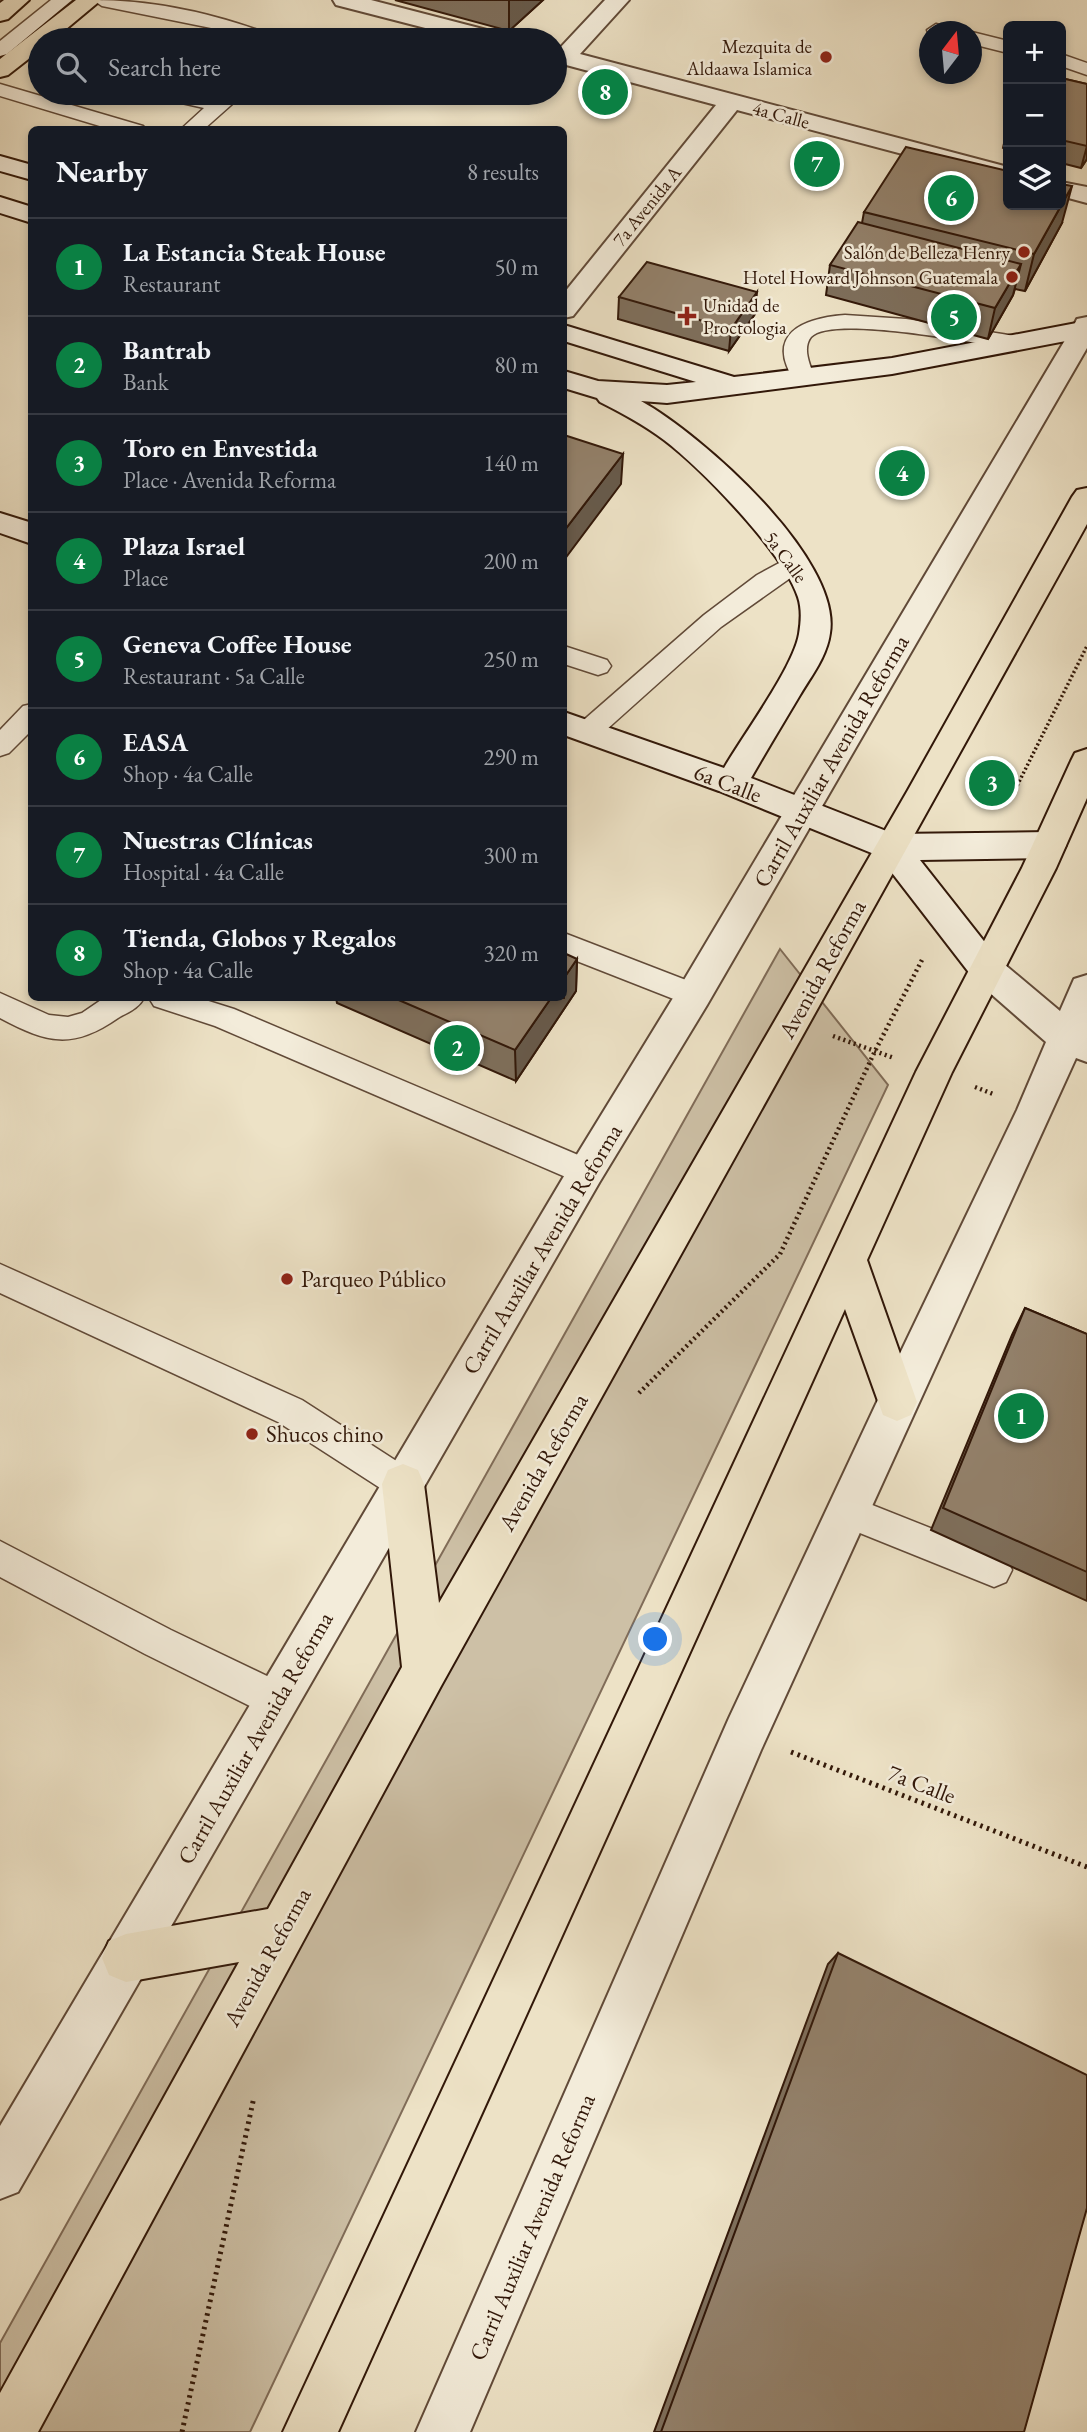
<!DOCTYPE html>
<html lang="en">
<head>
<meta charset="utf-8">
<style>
	body { margin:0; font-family:"EB Garamond",serif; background:#242831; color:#f1f3f6 }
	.controls { position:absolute; right:21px; top:21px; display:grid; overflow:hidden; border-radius:10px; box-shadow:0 4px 10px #0003 }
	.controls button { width:63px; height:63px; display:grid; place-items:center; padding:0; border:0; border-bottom:2px solid #363941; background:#171b24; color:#f1f3f6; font:35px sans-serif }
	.compass { position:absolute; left:919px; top:21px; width:63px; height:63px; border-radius:50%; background:#171b24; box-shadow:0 4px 10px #0003; rotate:16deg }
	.you { position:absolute; left:656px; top:1640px; width:24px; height:24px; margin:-18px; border:5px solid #fff; border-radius:50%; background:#1a73e8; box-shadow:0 0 0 10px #1a73e833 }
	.badge { display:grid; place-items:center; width:46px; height:46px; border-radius:50%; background:#0b8043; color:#fff; font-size:23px; font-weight:700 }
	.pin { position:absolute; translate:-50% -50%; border:4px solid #fff; box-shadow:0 2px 7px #0006 }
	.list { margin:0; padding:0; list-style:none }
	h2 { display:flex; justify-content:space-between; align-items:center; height:91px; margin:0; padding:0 28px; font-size:30px }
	h2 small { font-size:23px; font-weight:400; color:#9ea1a6 }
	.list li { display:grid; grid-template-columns:46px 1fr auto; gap:21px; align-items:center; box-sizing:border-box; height:98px; padding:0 28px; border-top:2px solid #363941 }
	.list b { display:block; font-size:26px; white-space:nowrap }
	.list p { margin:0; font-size:23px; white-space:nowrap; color:#9ea1a6 }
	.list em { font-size:23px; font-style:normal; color:#9ea1a6 }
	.icon { flex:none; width:38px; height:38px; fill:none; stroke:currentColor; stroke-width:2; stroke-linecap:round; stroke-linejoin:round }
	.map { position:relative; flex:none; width:1087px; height:2432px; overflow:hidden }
	.search { position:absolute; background:#171b24; box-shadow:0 4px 10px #0003; left:28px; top:28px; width:539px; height:77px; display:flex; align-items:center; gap:18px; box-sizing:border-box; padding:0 24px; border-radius:38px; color:#9ea1a6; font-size:26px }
	.panel { position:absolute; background:#171b24; box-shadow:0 4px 10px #0003; left:28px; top:126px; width:539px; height:875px; border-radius:10px }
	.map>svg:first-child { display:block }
</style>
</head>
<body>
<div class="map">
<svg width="1087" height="2432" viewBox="0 0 1087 2432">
	<rect width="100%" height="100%" fill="#ede2c6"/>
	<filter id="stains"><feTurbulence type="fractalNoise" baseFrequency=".00286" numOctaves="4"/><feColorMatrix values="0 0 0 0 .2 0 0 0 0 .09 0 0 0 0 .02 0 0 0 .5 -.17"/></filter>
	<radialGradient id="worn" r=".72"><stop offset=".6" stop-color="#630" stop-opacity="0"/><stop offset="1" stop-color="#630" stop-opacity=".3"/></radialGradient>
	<path fill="#cdc0a6" stroke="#806c58" stroke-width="2" d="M780,949L888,1085L250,2432H0V2343Z"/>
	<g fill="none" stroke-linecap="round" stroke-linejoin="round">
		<g stroke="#614a38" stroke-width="3">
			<g id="service">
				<path d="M51,0H72L7,54L0,56V41Z"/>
				<path d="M93,0C154,0 217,14 274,36L276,40H251L226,31L102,6Z"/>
				<path d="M936,24L950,28L952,32H930L929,34L927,30Z"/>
				<path d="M107,32L124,36L126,40H99L100,34Z"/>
				<path d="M972,32L1008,41V53L972,44Z"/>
				<path d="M1061,54L1087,63V75L1061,66Z"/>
				<path d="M0,84L143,126L146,130H113L0,96Z"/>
				<path d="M152,93H187L216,99L222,94L232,93L239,98L203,130H180L204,108L155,97Z"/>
				<path d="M845,315L906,319L1015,336L1023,338L1026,343L1023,348L1015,350C982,344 832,314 811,337C802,348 810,366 815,378L812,383H796C763,334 803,318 845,315Z"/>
				<path d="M794,555L803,557L806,563L803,569L721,627L596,739L587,741L578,739L574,732L578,725L704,615L757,575Z"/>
				<path d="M564,646L607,660L611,666L607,672L598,675L564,664Z"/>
				<path d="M32,704V730L9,753L0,756V730L23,706Z"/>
				<path d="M564,933L704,987L709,995L704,1003L694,1007L564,956Z"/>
				<path d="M0,993L49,1015L68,1017L82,1013L104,998H144C138,1009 128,1012 118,1018C72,1050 47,1043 0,1018Z"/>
				<path d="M149,998H199L234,1009L597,1163L602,1172L597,1181L586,1185L575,1181L215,1026L154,1006Z"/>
				<path d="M0,1264L302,1400L415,1473L420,1484L415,1495L403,1500L391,1495L278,1422L0,1293Z"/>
				<path d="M847,1495L1006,1558L1012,1570L1006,1582L994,1587L835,1523L830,1511L835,1499Z"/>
				<path d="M0,1541L171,1630L290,1687L295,1700L290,1713L277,1718L264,1713L145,1654L0,1577Z"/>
			</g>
		</g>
		<g stroke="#614a38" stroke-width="4">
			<g id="minor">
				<path d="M333,0H371L506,35L510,40H472L336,5Z"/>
				<path d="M605,0H629L580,54L1008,167V182L737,110L573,316L564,318V293L716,105L555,62V48L559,49Z"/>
				<path d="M1061,182L1087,187V203L1061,196Z"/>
			</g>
		</g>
		<g stroke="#614a38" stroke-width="4">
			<g id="tertiary">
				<path d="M1087,317V348L707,1005L599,1183L18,2192L0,2199V2126L573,1161L681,985L1074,325L1077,319Z"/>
				<path d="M986,955L998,959L1060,1011L1074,979L1087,975V1062L1076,1058L761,1750L470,2432H416L729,1718L883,1389L1017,1110L1046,1042L974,979L968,969L974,959Z"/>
			</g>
		</g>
		<g stroke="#321809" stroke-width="4">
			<g id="secondary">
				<path d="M0,156L32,165V180L0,171Z"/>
				<path d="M0,197L32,207V223L0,213Z"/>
				<path d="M1087,321V337L892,374L667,403L641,401C701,434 842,559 830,633C827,656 812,675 800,695C784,722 767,750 751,778L894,834L1049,832L1061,836L1066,845L1061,854L1049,858L920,860L998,959L1004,969L998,979L986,983L974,979L879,856L719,791L564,735V712L724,768C743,735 793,668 799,634C801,622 802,609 798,597C783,552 702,469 664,440C644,425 622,413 600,402L597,398L564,388V371L598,381L667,385L696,382L564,341V325L734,377L892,358Z"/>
				<path d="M0,513L32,523V544L0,533Z"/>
			</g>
		</g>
		<g stroke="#321809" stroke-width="4">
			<g id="primary">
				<path d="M4,0H29L8,19L0,21V3Z"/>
				<path d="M76,0H101L53,40H40V50L8,75L0,77V59Z"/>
				<path d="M1087,488V524L441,1686L38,2432H0V2393L239,1962L126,1982L109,1975L102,1958L109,1941L126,1934L268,1909L402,1667L382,1484L388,1470L403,1464L418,1470L424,1484L439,1603L908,790L1072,497L1077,490Z"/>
				<path d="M1087,749V798L1056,868L952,1072L867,1260L917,1402L911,1415L897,1421L883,1415L845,1309L338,2432H283L916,1072L1022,868L1071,761L1075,753Z"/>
			</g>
		</g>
		<path stroke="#321809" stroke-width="3.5" stroke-dasharray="2 2.5" stroke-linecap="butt" d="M991,803L1017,786L1087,646"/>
		<g stroke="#321809" stroke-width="4.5" stroke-dasharray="2 3.5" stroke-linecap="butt">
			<path d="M833,1036L894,1058"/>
			<path d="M975,1087L993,1094"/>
			<path d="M639,1393L780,1254L875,1051L923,958"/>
		</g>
		<g stroke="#321809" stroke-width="5" stroke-dasharray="2.5 4.5" stroke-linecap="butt">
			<path d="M791,1752L1087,1867"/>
			<path d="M182,2432L254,2097"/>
		</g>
		<use href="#service" fill="#f3ecda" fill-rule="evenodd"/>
		<use href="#minor" fill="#f3ecda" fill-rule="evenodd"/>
		<use href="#tertiary" fill="#f3ecda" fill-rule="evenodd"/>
		<use href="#secondary" fill="#f3ecda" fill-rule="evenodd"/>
		<use href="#primary" fill="#ede2c6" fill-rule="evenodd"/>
	</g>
	<g fill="#7e6f5c" stroke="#321809" stroke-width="2">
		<path d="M395,0H543L509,31Z"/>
		<path d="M1061,78L1087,84V159L1081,168L1061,163Z"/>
		<path d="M1008,125V150L1003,148Z"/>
		<path d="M864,212L1062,223L1025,291L1015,289L1013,295L988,339L826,295L830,265L862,223Z"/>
		<path d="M619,297L755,314L729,351L618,319Z"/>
		<path d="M577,959L576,991L516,1081L337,1003L336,998H564Z"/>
		<path d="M1025,1308L1087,1334V1601L931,1530L1012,1335Z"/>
		<path d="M838,1953L1024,2432H654L828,1964Z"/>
	</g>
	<g fill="#675a4b" stroke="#321809" stroke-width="2">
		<path d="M509,0H543L509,31Z"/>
		<path d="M1087,146V159L1081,168Z"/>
		<path d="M1072,186L1062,223L1025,291L1034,254Z"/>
		<path d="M1021,264L1013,295L988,339L995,308Z"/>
		<path d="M757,292L755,314L729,351L731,329Z"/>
		<path d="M623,454L621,484L564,560V531Z"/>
		<path d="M577,959L576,991L516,1081L515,1050L551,998H564V978Z"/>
	</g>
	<g fill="#93816b" stroke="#321809" stroke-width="2">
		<path d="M1061,78L1087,84V146L1061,140Z"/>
		<path d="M906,147L1008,171V205H1061V184L1072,186L1034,254L864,212Z"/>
		<path d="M858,222L1021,264L995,308L830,265Z"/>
		<path d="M647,262L757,292L731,329L619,297Z"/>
		<path d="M564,435L623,454L564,531Z"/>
		<path d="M564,953L577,959L564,978Z"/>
		<path d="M394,998H551L515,1050Z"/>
		<path d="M1025,1308L1087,1334V1572L943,1508Z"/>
		<path d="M838,1953L1087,2075V2208L1024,2432H661Z"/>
	</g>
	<g fill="#8f2418" stroke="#f3ecda" stroke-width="2.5">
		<circle cx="826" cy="57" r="7"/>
		<circle cx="1024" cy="252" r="7"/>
		<circle cx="1012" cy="277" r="7"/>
		<path d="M683.5 305.5h7v7h7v7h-7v7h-7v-7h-7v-7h7z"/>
		<circle cx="287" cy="1279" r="7"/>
		<circle cx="252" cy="1434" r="7"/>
	</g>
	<g text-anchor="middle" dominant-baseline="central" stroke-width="5" stroke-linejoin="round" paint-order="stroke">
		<g font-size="19" fill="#321809" stroke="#f3ecda" text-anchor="end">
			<text x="812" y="46">Mezquita de<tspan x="812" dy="22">Aldaawa Islamica</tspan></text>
			<text x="1010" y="252">Salón de Belleza Henry</text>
			<text x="998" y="277">Hotel Howard Johnson Guatemala</text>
			<text x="703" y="305" text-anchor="start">Unidad de<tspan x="703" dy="22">Proctologia</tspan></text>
		</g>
		<g font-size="19" fill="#321809" stroke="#f3ecda">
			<text transform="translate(781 115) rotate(15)">4a Calle</text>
			<text transform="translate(647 206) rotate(-51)">7a Avenida A</text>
			<text transform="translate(786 557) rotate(54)">5a Calle</text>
		</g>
		<g font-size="23" fill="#321809" stroke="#f3ecda">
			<text transform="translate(831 761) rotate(-60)">Carril Auxiliar Avenida Reforma</text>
			<text transform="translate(728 783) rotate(21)">6a Calle</text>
			<text transform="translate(822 969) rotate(-61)">Avenida Reforma</text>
			<text transform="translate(542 1249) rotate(-59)">Carril Auxiliar Avenida Reforma</text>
			<text transform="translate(543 1462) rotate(-60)">Avenida Reforma</text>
			<text transform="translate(255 1738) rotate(-60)">Carril Auxiliar Avenida Reforma</text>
			<text transform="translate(922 1784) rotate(21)">7a Calle</text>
			<text transform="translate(267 1957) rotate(-61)">Avenida Reforma</text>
			<text transform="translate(532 2227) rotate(-67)">Carril Auxiliar Avenida Reforma</text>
		</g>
		<g font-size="23" fill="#321809" stroke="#f3ecda" text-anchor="start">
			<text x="301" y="1279">Parqueo Público</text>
			<text x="266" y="1434">Shucos chino</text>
		</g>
	</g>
	<rect width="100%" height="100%" filter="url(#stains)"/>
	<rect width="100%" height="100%" fill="url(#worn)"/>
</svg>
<div class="controls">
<button>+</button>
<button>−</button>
<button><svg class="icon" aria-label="layers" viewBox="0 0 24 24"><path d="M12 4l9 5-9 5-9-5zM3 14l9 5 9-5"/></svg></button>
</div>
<svg class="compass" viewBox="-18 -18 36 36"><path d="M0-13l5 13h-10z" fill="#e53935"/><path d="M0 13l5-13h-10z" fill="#9ea1a6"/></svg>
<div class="you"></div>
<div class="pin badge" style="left:1021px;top:1416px">1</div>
<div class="pin badge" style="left:457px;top:1048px">2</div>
<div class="pin badge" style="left:992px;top:783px">3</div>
<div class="pin badge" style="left:902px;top:473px">4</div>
<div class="pin badge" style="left:954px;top:317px">5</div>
<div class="pin badge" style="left:951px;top:198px">6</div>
<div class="pin badge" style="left:817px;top:164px">7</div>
<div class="pin badge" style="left:605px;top:92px">8</div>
<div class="search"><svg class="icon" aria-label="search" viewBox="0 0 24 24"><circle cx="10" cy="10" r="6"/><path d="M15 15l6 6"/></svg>Search here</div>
<section class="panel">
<h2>Nearby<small>8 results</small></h2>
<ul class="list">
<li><span class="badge">1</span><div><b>La Estancia Steak House</b><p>Restaurant</p></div><em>50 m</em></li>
<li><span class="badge">2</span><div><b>Bantrab</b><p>Bank</p></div><em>80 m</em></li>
<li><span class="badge">3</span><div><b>Toro en Envestida</b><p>Place · Avenida Reforma</p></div><em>140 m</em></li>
<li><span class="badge">4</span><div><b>Plaza Israel</b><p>Place</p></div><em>200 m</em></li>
<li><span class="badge">5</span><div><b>Geneva Coffee House</b><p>Restaurant · 5a Calle</p></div><em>250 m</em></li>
<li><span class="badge">6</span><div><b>EASA</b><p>Shop · 4a Calle</p></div><em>290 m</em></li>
<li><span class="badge">7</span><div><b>Nuestras Clínicas</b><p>Hospital · 4a Calle</p></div><em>300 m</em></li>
<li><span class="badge">8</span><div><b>Tienda, Globos y Regalos</b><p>Shop · 4a Calle</p></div><em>320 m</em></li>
</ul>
</section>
</div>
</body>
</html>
